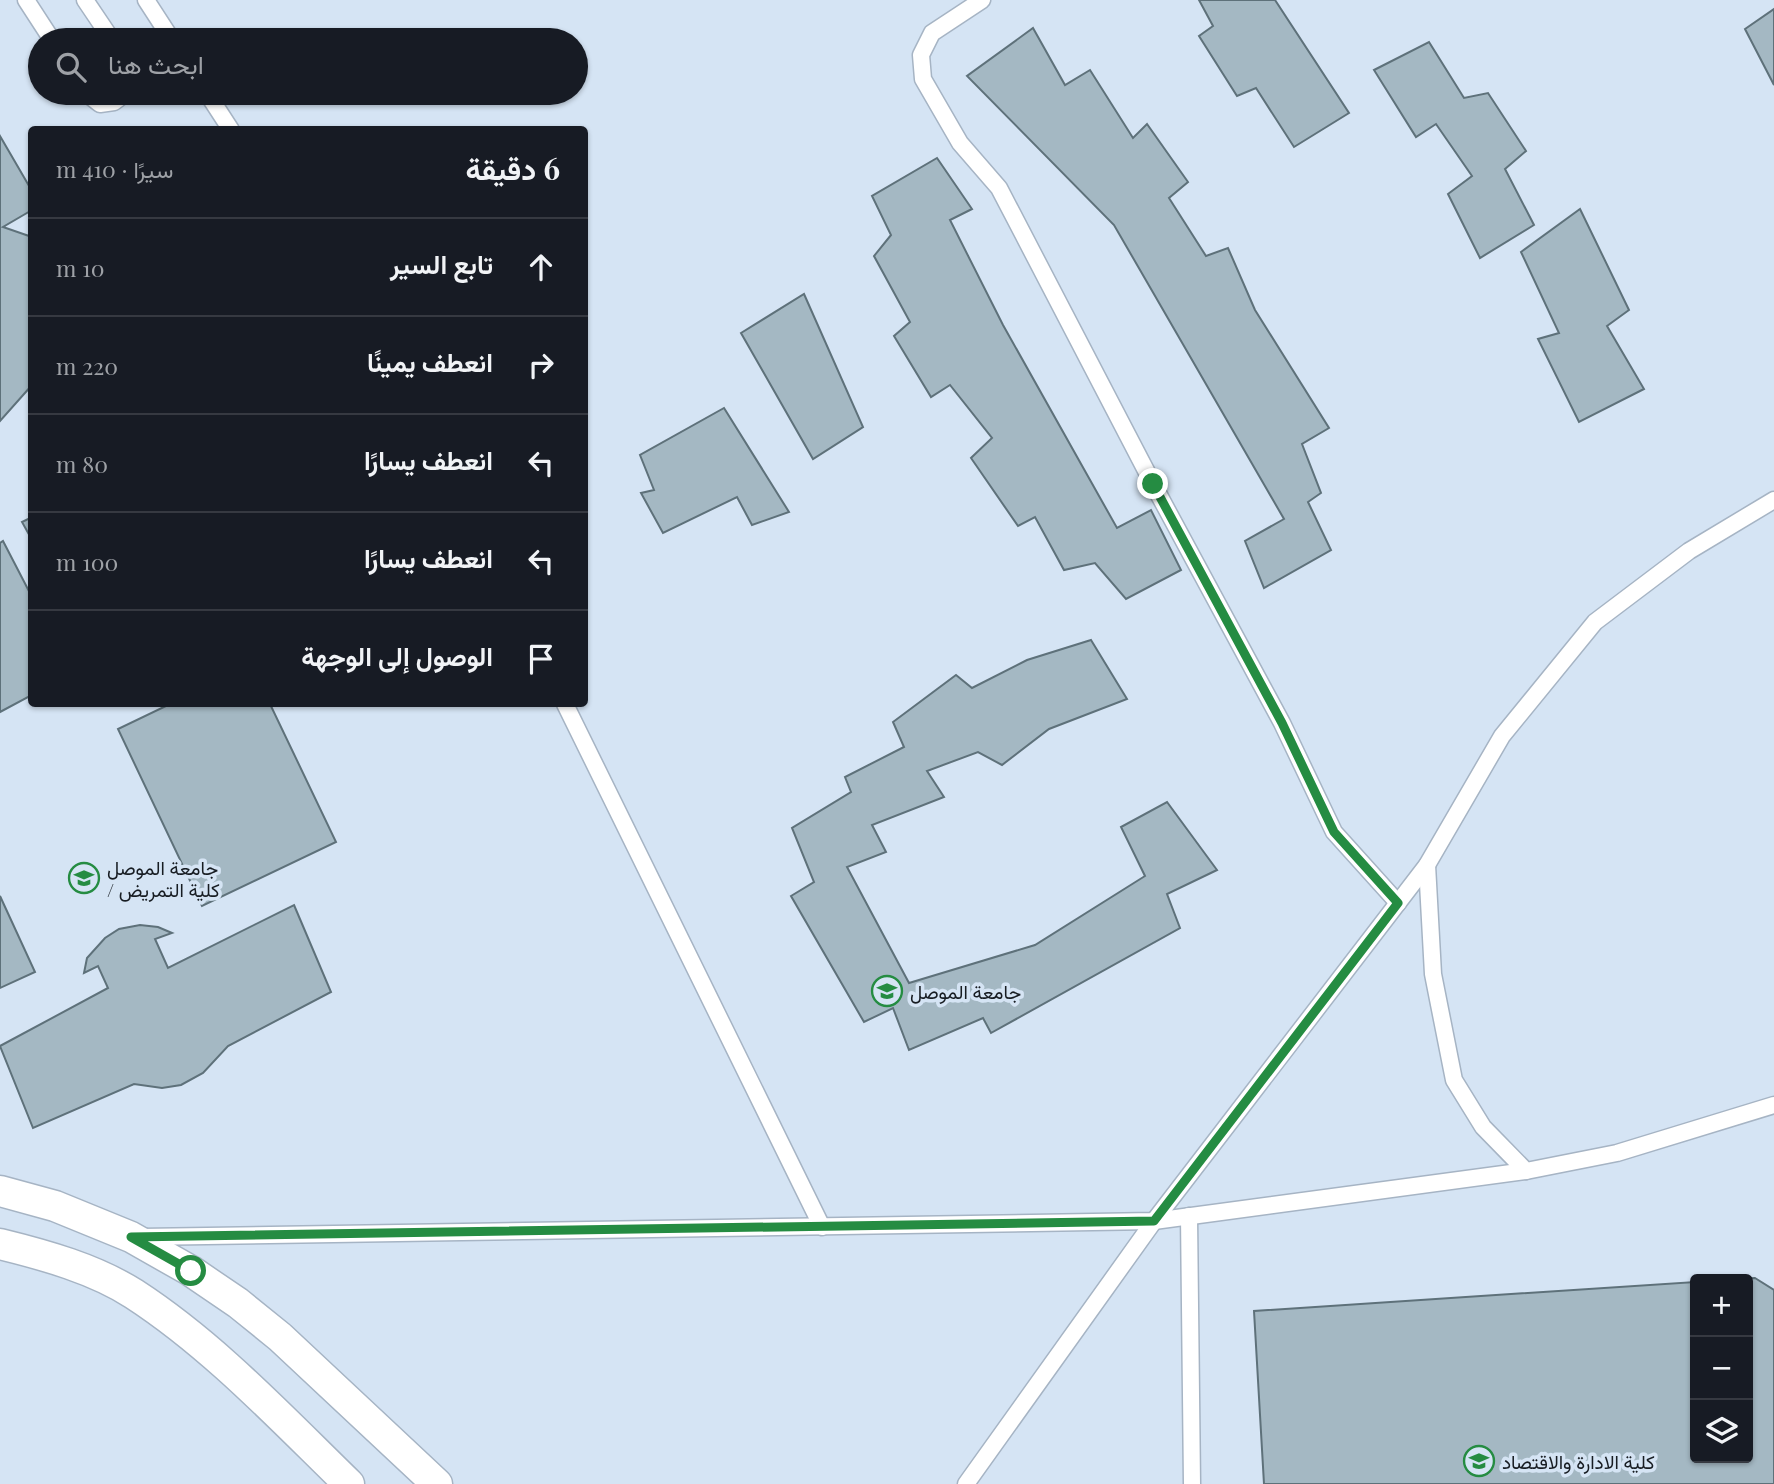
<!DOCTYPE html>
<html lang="ar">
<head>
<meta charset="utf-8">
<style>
	body { margin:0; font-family:"Playfair Display",Vazirmatn,serif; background:#242831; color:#f1f3f6; direction:rtl }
	.controls { position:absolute; right:21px; bottom:21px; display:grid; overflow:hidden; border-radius:7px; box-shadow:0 2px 5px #0004 }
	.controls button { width:63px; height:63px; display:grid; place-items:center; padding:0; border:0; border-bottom:2px solid #363941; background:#171b24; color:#f1f3f6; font:35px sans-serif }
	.stop { position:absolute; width:21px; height:21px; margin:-16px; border:5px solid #258c42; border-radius:50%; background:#fff }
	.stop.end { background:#258c42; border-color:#fff; box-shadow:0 2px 7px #0008 }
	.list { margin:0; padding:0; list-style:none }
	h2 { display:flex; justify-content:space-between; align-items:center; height:91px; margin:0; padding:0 28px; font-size:30px }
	h2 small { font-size:23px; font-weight:400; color:#9ea1a6 }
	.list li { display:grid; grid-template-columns:46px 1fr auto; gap:21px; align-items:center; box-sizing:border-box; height:98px; padding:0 28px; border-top:2px solid #363941 }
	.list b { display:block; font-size:26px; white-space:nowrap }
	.list em { font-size:23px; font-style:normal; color:#9ea1a6 }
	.icon { flex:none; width:38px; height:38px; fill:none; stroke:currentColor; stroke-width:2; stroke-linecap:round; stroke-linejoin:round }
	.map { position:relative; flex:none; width:1774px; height:1484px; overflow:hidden; direction:ltr }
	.search { position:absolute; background:#171b24; box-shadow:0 2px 5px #0004; left:28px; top:28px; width:560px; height:77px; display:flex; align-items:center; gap:18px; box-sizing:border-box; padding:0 24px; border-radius:38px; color:#9ea1a6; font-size:26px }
	.panel { position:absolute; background:#171b24; box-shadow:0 2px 5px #0004; left:28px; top:126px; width:560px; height:581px; border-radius:7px; direction:rtl }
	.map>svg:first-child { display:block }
</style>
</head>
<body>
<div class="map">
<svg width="1774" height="1484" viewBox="0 0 1774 1484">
	<rect width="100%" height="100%" fill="#d5e4f4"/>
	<g fill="#a4b8c3" stroke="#5e717a" stroke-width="2">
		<path d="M1199,0H1275L1349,113L1294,147L1256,88L1237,96L1199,36L1213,26Z"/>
		<path d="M1774,9V85L1745,29Z"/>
		<path d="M1033,28L1065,85L1090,70L1133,138L1147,124L1188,182L1169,198L1206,256L1228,248L1255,310L1329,428L1302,444L1321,493L1308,502L1331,550L1264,588L1245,541L1284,519L1114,225L967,76Z"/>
		<path d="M1429,42L1464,98L1488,93L1526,151L1505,169L1534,225L1480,258L1448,194L1472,176L1436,124L1416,137L1374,70Z"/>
		<path d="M0,136L32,191V210L3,227L32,237V385L0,421Z"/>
		<path d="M937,158L972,209L950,220L1003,325L1117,528L1151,510L1181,570L1126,599L1095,563L1064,570L1035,517L1018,526L971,458L992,438L950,385L931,397L894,336L910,322L874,256L891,235L872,196Z"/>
		<path d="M1580,209L1629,310L1607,326L1644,389L1579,422L1538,339L1559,333L1521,252Z"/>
		<path d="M804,294L863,427L813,459L741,333Z"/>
		<path d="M724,408L789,512L752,525L737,497L663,533L641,493L654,490L640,455Z"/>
		<path d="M32,517V540L22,522Z"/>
		<path d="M3,541L32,597V695L0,712V543Z"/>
		<path d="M1091,640L1127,699L1049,729L1002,765L978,752L927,771L944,797L872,825L886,852L847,867L909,983L1035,945L1145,876L1121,827L1167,802L1217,870L1167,894L1180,928L991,1033L983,1018L909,1050L893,1008L864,1022L791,896L814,882L792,828L851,792L845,777L904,747L893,722L956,675L972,688L1027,660Z"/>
		<path d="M170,704H270L336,842L202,906L118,729Z"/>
		<path d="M0,896L35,972L0,988Z"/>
		<path d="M294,905L331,992L228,1046L203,1073L181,1085L162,1088L134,1084L33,1128L0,1046L108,988L98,966L84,973L87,958L105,938L119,929L140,925L158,927L172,933L155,939L168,968Z"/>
		<path d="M1755,1278L1774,1290V1484H1264L1254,1311L1695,1282V1458H1748V1279H1732Z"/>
	</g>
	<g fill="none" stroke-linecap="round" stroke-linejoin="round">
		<g stroke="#a6b4c4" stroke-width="19">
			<g id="service">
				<path d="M26,0L52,40"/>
				<path d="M85,0L112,40"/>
				<path d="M146,0L172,40"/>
				<path d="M982,0L932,33L921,55L923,79L960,143L999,188L1153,484L1282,723L1334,832L1398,903"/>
				<path d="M86,93L100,104L114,102L126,93"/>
				<path d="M207,93L231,130"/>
				<path d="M565,704L822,1227"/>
				<path d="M1427,865L1433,974L1454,1080L1483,1127L1526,1171L1617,1153L1774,1105"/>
				<path d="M1189,1216L1192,1484"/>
				<path d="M141,1237L1154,1221L1526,1171"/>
				<path d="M966,1484L1154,1221L1427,865L1502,736L1595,622L1689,551L1774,500"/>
			</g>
		</g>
		<g stroke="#a6b4c4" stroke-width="33">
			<g id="minor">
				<path d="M0,1191L55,1206L131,1237L191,1271L238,1303L280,1337L437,1484"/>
				<path d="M0,1244C45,1255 95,1269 134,1294C214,1346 281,1418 349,1484"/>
			</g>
		</g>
		<use href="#service" stroke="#fff" stroke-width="16"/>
		<use href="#minor" stroke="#fff" stroke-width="30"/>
	</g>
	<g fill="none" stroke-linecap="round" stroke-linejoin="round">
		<path stroke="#258c42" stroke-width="9" d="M191,1271L131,1237L1154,1221L1398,903L1334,832L1282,723L1153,484"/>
	</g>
	<defs>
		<g id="university-ring" transform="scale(1.575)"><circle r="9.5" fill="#d5e4f4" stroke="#258c42" stroke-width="1.5"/><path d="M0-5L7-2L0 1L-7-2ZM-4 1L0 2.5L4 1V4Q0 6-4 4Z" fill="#258c42"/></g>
	</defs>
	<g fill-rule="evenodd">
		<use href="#university-ring" x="84" y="878"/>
		<use href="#university-ring" x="887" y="991"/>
		<use href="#university-ring" x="1479" y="1461"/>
	</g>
	<g text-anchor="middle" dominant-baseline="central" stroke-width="7" stroke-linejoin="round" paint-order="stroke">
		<g font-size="19" fill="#171c22" stroke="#d5e4f4" text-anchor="start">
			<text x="107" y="867">جامعة الموصل<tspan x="107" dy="22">/ كلية التمريض</tspan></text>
			<text x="910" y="991">جامعة الموصل</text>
			<text x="1502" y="1461">كلية الادارة والاقتصاد</text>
		</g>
	</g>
</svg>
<div class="controls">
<button>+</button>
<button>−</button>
<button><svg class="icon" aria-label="layers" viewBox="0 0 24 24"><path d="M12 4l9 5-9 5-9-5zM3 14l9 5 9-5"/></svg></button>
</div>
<div class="stop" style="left:191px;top:1271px"></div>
<div class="stop end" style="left:1153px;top:484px"></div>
<div class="search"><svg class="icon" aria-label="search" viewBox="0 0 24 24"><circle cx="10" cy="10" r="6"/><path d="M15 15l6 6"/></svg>ابحث هنا</div>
<section class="panel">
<h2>6 دقيقة<small>سيرًا · 410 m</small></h2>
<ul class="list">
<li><svg class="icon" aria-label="ahead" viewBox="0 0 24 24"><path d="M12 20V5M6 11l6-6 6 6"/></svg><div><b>تابع السير</b></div><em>10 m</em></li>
<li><svg class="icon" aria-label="right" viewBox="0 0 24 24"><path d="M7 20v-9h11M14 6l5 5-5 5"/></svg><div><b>انعطف يمينًا</b></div><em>220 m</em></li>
<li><svg class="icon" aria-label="left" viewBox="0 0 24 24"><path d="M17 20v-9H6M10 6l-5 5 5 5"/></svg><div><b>انعطف يسارًا</b></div><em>80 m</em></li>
<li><svg class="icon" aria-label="left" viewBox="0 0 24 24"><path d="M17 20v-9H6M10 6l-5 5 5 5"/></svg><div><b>انعطف يسارًا</b></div><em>100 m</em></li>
<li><svg class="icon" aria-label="arrive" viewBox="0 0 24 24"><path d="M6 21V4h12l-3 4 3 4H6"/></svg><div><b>الوصول إلى الوجهة</b></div></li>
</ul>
</section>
</div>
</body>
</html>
